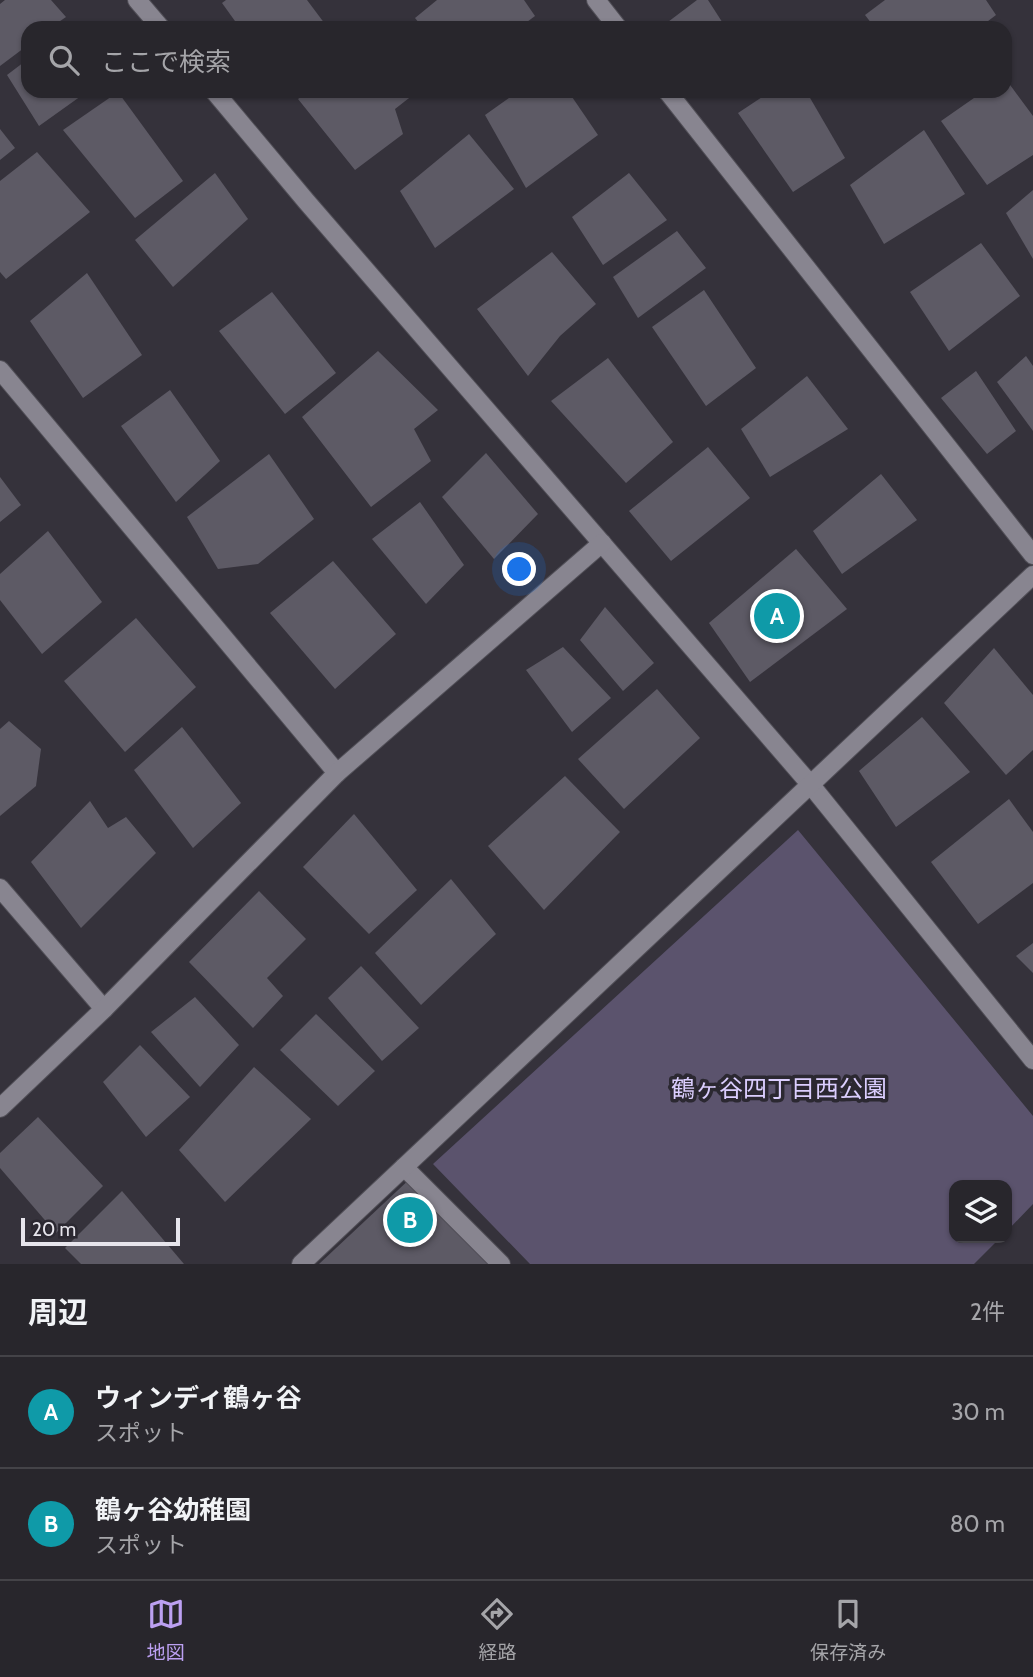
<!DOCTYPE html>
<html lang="ja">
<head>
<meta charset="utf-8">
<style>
	body { margin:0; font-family:Cabin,"Noto Sans JP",sans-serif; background:#302e34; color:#f1f3f6 }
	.controls { position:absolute; right:21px; bottom:21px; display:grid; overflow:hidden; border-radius:14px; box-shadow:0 2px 5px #0004 }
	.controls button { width:63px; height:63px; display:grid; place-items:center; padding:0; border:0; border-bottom:2px solid #444348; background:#28262c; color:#f1f3f6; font:35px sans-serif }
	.scale { position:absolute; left:21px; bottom:18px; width:159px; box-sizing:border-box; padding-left:7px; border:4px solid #e7e5ec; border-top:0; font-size:19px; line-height:24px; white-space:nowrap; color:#e7e5ec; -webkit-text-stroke:5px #2b2831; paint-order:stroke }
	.you { position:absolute; left:520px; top:570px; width:24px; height:24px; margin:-18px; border:5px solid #fff; border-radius:50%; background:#1a73e8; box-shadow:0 0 0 10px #1a73e833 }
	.badge { display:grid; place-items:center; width:46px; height:46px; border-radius:50%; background:#bca0f2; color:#fff; font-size:23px; font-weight:700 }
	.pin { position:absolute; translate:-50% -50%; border:4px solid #fff; box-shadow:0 2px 7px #0006 }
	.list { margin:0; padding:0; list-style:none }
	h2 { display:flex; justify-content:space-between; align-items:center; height:91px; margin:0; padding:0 28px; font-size:30px }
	h2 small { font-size:23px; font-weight:400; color:#a5a5a9 }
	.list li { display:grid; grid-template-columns:46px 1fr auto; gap:21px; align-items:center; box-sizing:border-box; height:112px; padding:0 28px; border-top:2px solid #444348 }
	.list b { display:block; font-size:26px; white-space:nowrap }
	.list p { margin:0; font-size:23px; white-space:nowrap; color:#a5a5a9 }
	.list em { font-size:23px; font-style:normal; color:#a5a5a9 }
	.icon { flex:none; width:38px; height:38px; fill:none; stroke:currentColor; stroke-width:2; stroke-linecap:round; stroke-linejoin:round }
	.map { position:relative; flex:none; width:1033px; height:1264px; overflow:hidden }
	.search { position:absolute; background:#28262c; box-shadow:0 2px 5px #0004; left:21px; right:21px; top:21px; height:77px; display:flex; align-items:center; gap:18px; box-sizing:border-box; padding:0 24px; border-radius:21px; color:#a5a5a9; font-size:26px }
	.sheet { height:315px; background:#28262c }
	nav { display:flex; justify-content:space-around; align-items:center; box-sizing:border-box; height:98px; border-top:2px solid #444348; background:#28262c; font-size:19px; color:#a5a5a9 }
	nav a { display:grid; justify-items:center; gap:4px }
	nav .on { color:#bca0f2 }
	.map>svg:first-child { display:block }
</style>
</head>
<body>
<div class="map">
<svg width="1033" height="1264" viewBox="0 0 1033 1264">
	<rect width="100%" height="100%" fill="#35323b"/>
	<path fill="#5b536d" d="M798,830L1033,1116V1204L1007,1231V1185H954V1238H1000L974,1264H530L433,1164Z"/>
	<g fill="#5d5a65">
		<path d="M5,0H51L66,17L50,28H28V45L0,66V4Z"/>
		<path d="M226,0H307L328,28H240L222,3Z"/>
		<path d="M437,0H524L535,16L519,28H423L415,18Z"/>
		<path d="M697,0H708L726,28H660Z"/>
		<path d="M885,0H986L996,15L979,28H875L865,15Z"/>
		<path d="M28,59V91H88L39,126L7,75Z"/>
		<path d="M1005,78L1033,116V155L987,185L941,121L984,91H1005Z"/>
		<path d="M309,91H418L395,109L403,134L355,170L298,99Z"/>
		<path d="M519,91H568L598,135L526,188L485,115Z"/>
		<path d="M771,91H806L845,158L793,192L738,113Z"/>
		<path d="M118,92L183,181L135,218L63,130Z"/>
		<path d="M0,129L15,148L0,160Z"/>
		<path d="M924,130L965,194L884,244L850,185Z"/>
		<path d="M469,134L514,189L435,248L400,191Z"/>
		<path d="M37,152L90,212L6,279L0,272V181Z"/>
		<path d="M215,173L248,219L173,287L135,240Z"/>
		<path d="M629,173L667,220L603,265L572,217Z"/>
		<path d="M1033,190V259L1006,213Z"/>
		<path d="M677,231L706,268L638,318L613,277Z"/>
		<path d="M981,243L1020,296L949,351L910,292Z"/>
		<path d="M552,252L596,304L560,336L528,376L477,309Z"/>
		<path d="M87,273L142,355L83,398L30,321Z"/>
		<path d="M704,290L756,368L706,406L652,327Z"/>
		<path d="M272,292L336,373L285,414L219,331Z"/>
		<path d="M378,351L438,410L414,429L431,461L371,507L302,417Z"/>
		<path d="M1026,356L1033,366V431L997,382Z"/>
		<path d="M608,358L673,442L626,483L551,401Z"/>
		<path d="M976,371L1016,431L987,454L941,398Z"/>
		<path d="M807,376L848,429L770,477L741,429Z"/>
		<path d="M170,390L220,461L176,502L121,426Z"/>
		<path d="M708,447L750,498L671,561L629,511Z"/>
		<path d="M486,453L538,514L494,559L442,497Z"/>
		<path d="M269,454L314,519L258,564L218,569L187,517Z"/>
		<path d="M881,474L917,520L842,574L813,531Z"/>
		<path d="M0,477L21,505L0,522Z"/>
		<path d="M420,502L464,565L426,604L372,539Z"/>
		<path d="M48,531L102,602L42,654L0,600V574Z"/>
		<path d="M796,549L847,609L750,682L709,623Z"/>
		<path d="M333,561L396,634L335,689L270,613Z"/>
		<path d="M605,607L654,663L623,691L580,640Z"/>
		<path d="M136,618L196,687L125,752L64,681Z"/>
		<path d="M563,647L611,698L572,732L526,670Z"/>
		<path d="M994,648L1033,695V750L1006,775L944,703Z"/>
		<path d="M657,689L700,738L624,809L578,759Z"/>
		<path d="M922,717L970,772L896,827L859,771Z"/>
		<path d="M9,721L41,749L36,786L0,816V729Z"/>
		<path d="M182,727L241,803L193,848L134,770Z"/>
		<path d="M565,776L620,832L544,910L488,846Z"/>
		<path d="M1009,799L1033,832V883L978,924L931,862Z"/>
		<path d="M90,801L108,828L126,817L156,853L81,928L31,862Z"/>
		<path d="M354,814L417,890L369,934L303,867Z"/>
		<path d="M451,879L496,934L421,1005L375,953Z"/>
		<path d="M259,891L306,939L267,978L283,996L253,1028L189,962Z"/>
		<path d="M1033,943V973L1016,956Z"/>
		<path d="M361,966L419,1028L382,1061L328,998Z"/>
		<path d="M195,997L239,1045L200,1087L151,1032Z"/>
		<path d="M316,1014L375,1071L338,1106L280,1050Z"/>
		<path d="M140,1045L190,1097L146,1137L103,1082Z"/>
		<path d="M254,1067L311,1119L225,1202L179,1150Z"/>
		<path d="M38,1117L103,1186L56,1233L0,1168V1153Z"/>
		<path d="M413,1176L494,1264H319Z"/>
		<path d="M122,1191L184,1264H81L65,1248Z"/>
	</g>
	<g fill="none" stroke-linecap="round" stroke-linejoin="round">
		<g stroke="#514f57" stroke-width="20">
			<g id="minor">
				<path d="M137,0L161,28"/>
				<path d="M596,0L618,28"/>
				<path d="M214,91L306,201L810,784L1033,1060"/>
				<path d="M667,91L1033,555"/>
				<path d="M0,370L337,773"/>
				<path d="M0,888L104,1009"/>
				<path d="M0,1108L104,1009L337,773L602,543"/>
				<path d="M404,1167L501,1264"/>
			</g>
		</g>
		<g stroke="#514f57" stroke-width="20">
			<path id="tertiary" d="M301,1264L1033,575"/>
		</g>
		<use href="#minor" stroke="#888590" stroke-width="18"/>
		<use href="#tertiary" stroke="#888590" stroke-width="18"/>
	</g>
	<g text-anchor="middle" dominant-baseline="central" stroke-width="7" stroke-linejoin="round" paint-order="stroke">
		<g font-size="24" fill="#dbcefe" stroke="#2b2831">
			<text x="779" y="1088">鶴ヶ谷四丁目西公園</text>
		</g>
	</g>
</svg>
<div class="controls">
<button><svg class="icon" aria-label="layers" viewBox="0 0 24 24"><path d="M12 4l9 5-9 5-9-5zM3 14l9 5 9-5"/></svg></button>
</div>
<div class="scale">20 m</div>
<div class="you"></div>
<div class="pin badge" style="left:777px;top:616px;background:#0f9aa8">A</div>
<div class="pin badge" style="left:410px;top:1220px;background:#0f9aa8">B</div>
<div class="search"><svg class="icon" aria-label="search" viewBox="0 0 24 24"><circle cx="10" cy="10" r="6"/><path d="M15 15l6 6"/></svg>ここで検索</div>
</div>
<section class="sheet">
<h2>周辺<small>2件</small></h2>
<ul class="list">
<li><span class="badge" style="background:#0f9aa8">A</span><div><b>ウィンディ鶴ヶ谷</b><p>スポット</p></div><em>30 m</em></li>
<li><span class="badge" style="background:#0f9aa8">B</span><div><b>鶴ヶ谷幼稚園</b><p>スポット</p></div><em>80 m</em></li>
</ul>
</section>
<nav>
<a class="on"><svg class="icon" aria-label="map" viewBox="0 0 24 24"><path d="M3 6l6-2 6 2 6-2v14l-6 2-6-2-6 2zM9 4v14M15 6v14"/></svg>地図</a>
<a><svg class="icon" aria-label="directions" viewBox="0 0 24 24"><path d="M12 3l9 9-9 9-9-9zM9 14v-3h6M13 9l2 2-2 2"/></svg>経路</a>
<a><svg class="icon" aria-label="saved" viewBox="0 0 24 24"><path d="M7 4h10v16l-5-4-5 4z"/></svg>保存済み</a>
</nav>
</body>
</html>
